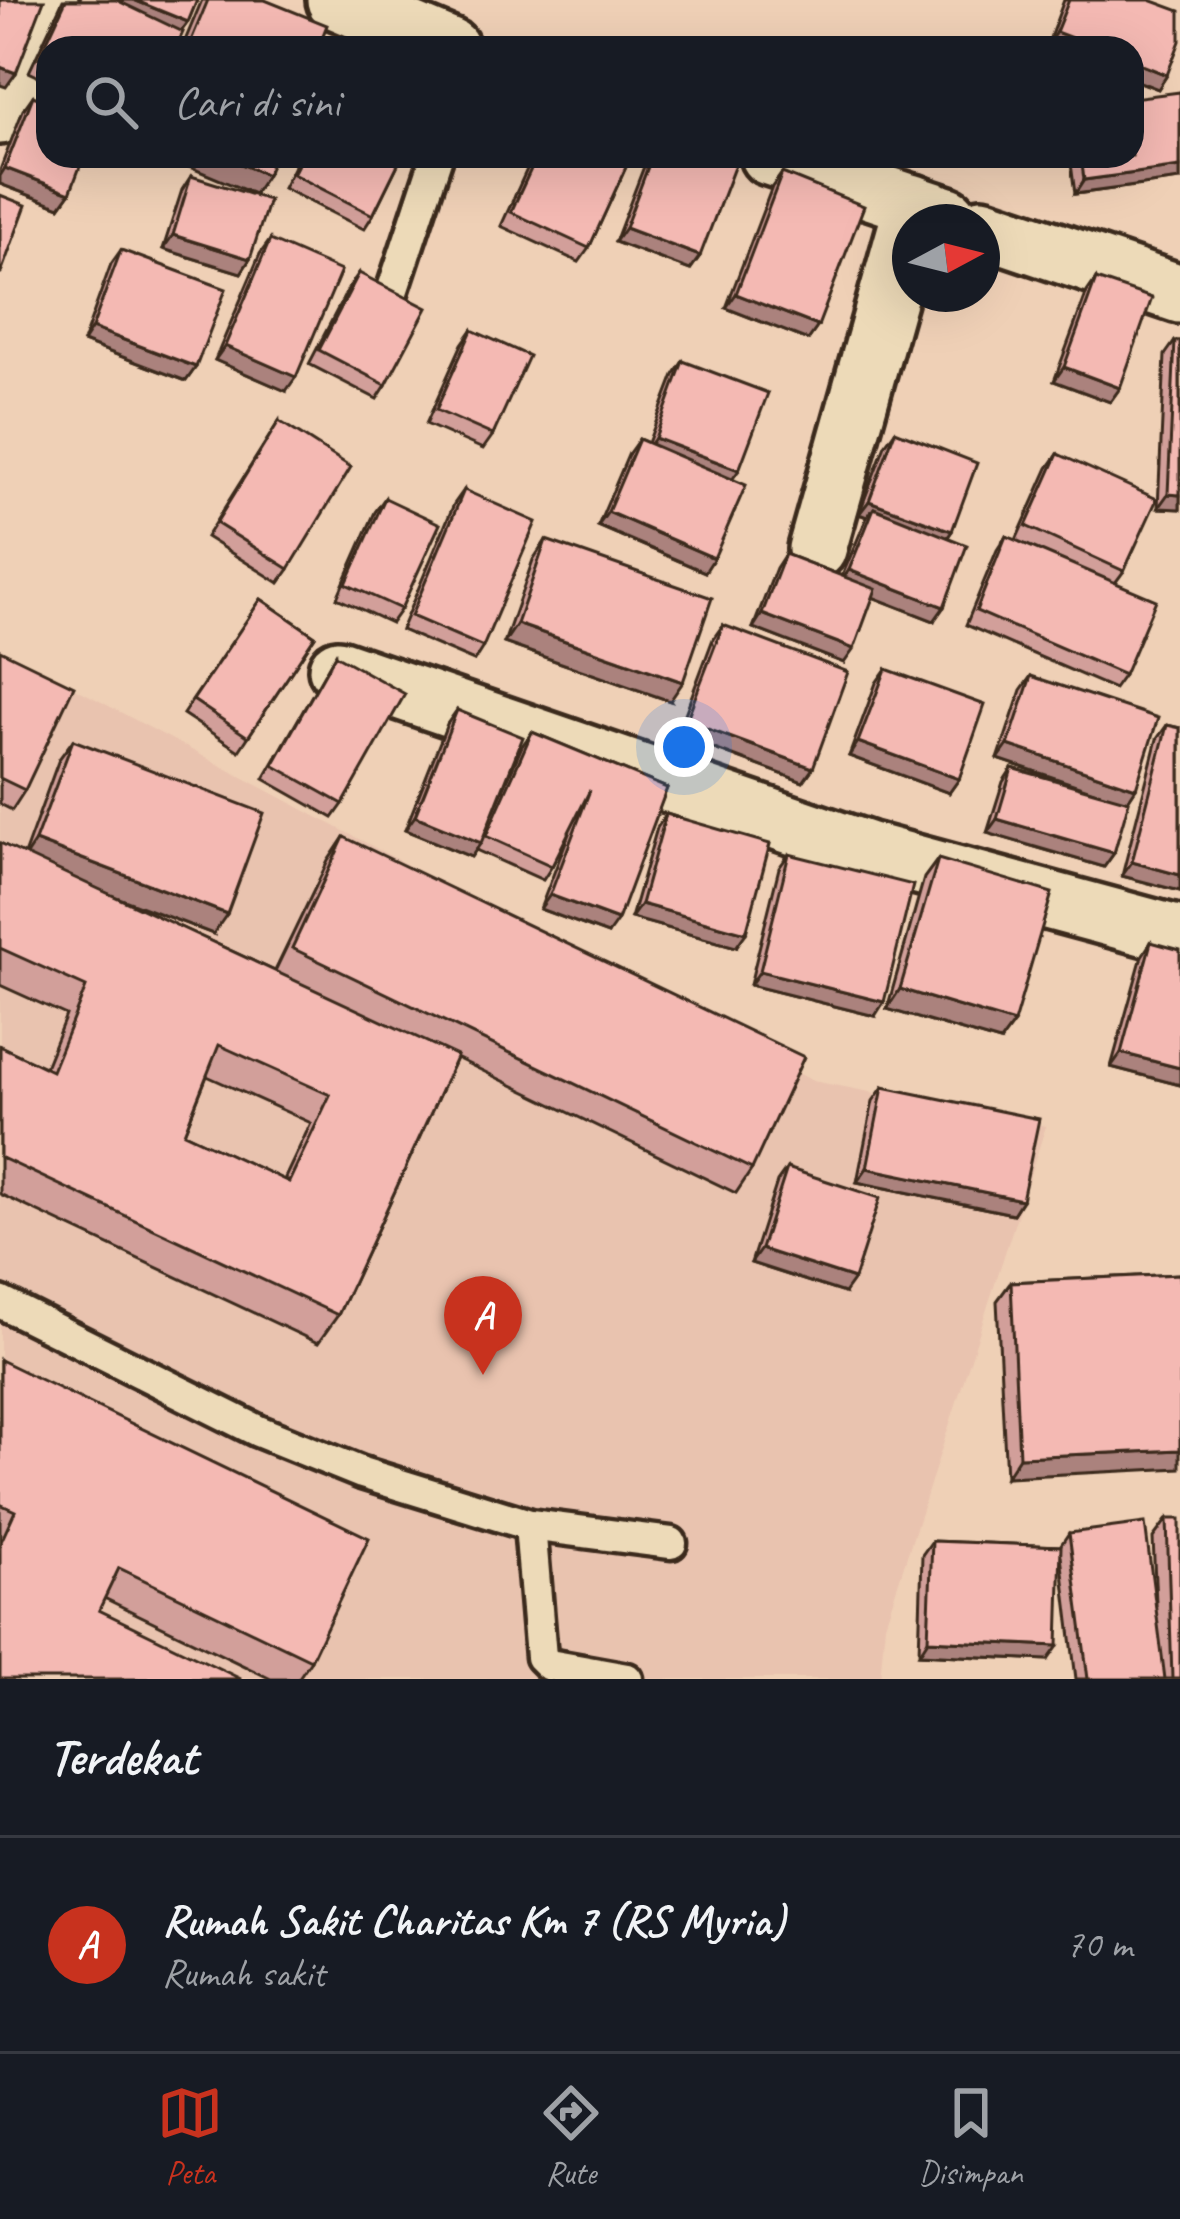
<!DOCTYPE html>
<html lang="id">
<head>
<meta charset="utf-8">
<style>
	body { margin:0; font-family:Caveat,sans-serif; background:#20242c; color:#f1f3f6 }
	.compass { position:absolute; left:892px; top:204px; width:108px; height:108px; border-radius:50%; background:#171b24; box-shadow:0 12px 48px #0002; rotate:83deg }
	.you { position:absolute; left:684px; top:747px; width:42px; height:42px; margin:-30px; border:9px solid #fff; border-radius:50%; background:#1a73e8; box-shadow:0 0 0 18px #1a73e833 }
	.badge { display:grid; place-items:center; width:78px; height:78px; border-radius:50%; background:#c8321e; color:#fff; font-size:39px; font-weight:700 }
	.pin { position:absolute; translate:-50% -99px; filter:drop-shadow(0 3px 6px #0008) }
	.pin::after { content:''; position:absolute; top:63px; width:42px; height:36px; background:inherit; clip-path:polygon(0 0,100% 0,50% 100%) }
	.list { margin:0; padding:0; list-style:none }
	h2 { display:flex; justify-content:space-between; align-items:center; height:156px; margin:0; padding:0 48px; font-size:51px }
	h2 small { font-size:39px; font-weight:400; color:#9ea1a6 }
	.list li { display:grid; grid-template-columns:78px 1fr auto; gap:36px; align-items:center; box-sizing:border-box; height:216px; padding:0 48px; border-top:3px solid #363941 }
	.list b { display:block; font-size:45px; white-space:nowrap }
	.list p { margin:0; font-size:39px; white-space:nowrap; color:#9ea1a6 }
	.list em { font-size:39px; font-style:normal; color:#9ea1a6 }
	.icon { flex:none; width:66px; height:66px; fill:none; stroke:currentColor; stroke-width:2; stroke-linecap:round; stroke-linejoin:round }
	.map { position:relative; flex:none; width:1180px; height:1679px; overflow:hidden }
	.search { position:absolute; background:#171b24; box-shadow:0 12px 48px #0002; left:36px; right:36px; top:36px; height:132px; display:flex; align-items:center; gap:30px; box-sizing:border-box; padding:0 42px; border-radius:36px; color:#9ea1a6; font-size:45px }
	.sheet { height:372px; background:#171b24 }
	nav { display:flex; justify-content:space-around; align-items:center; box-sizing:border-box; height:168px; border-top:3px solid #363941; background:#171b24; font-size:33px; color:#9ea1a6 }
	nav a { display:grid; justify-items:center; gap:6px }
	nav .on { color:#c8321e }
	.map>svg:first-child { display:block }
</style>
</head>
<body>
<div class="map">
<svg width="1180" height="1679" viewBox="0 0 1180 1679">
	<rect width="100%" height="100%" fill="#efd0b6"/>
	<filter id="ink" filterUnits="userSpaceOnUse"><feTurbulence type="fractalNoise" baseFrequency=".00833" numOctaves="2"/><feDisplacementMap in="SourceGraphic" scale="24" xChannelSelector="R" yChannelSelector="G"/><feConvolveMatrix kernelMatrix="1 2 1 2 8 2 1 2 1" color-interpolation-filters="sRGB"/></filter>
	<g filter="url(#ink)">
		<path fill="#e9c3af" d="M0,648L813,1081L1046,1126L885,1624L880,1679H0Z"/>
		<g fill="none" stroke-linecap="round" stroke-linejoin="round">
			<g stroke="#3b2a1e" stroke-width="39">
				<g id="service">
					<path d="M389,301L437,156"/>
					<path d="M0,1302L258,1431L362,1473L530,1525L671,1543"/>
					<path d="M530,1525L541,1657L549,1665L627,1679"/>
				</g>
			</g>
			<g stroke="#3b2a1e" stroke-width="66">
				<g id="minor">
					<path d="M336,0L450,48"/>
					<path d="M0,115L49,0"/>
					<path d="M769,156L948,216"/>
					<path d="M982,227L1180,294"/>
					<path d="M817,549L914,204"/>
					<path d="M338,669L867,851L1180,936"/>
				</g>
			</g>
			<use href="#service" stroke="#eddab8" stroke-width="30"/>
			<use href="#minor" stroke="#eddab8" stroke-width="57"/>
		</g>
		<g fill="#d29f9a" stroke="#3b2a1e" stroke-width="3" fill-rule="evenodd">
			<path d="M63,0H116L120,2V0H197L188,22L181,31L48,48V81L29,72Z"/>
			<path d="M202,0H265L318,48H182Z"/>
			<path d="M1064,0H1150L1167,75L1158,89L1132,79V48H1051L1047,46Z"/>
			<path d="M1180,92V180L1075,194L1070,156H1132Z"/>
			<path d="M33,96L70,193L60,207L0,184V170L23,110Z"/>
			<path d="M299,156H402L373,215L364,229L283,188Z"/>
			<path d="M533,156H631L589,248L579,262L501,226Z"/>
			<path d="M648,156H720L700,256L690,270L615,242Z"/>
			<path d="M782,173L818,326L808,340L726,308L772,187Z"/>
			<path d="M191,176L250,259L241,273L163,249L182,190Z"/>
			<path d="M270,240L286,391L215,360L260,254Z"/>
			<path d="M121,250L196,367L186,381L83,342L111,264Z"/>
			<path d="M359,273L386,385L377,399L309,364L349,287Z"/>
			<path d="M1096,279L1120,388L1110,402L1054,381L1087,292Z"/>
			<path d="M472,330L493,435L483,449L426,424L462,344Z"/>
			<path d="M1175,341H1180V509L1158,508L1165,355Z"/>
			<path d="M683,361L732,479L705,572L598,526L629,453L639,439L648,443L674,375Z"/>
			<path d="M279,421L289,569L279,583L206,537Z"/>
			<path d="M895,431L952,531L948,537L934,621L873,597L844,663L753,628L776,568L785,554L842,576L867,517L859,514L885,445Z"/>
			<path d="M1058,454L1124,571L1115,583L1124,675L1114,689L966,625L997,550L1006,536L1016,540L1048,468Z"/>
			<path d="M464,490L483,647L474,661L401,630L454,504Z"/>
			<path d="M385,498L401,609L391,623L337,598L375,512Z"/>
			<path d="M546,540L670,701L504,643L533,560Z"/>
			<path d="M261,599L315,636L239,751L183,714Z"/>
			<path d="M723,625L813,768L803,782L677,735L713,639Z"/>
			<path d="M0,650L25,790L12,810L0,804Z"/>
			<path d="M335,655L343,804L333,818L264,779Z"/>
			<path d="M886,669L959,779L949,793L849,756L876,683Z"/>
			<path d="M1031,676L1136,788L1127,801L1114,853L1104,867L987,833L1003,782L1012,768L1099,793L998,759L1021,690Z"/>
			<path d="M457,710L494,811L522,746L532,732L667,788L608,934L540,909L570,831L552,866L543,880L476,850L477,848L471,857L405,830L447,724Z"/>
			<path d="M1167,725L1180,728V891L1122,876L1157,739Z"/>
			<path d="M73,740L213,934L106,893L275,971L328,861L344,837L752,1169L736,1193L456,1058L338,1315L318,1343L0,1194V1046L45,1067L66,1015L0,985V843L24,855L59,759ZM207,1076L311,1123L284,1180L184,1133Z"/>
			<path d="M666,814L736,947L631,918L657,828Z"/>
			<path d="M789,854L875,1016L750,985L779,868Z"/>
			<path d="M938,859L1000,1042L887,1009L924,878Z"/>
			<path d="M1151,942L1180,1085L1111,1067L1142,956Z"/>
			<path d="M883,1087L1022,1200L1013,1214L857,1182L873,1101Z"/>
			<path d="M787,1168L844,1293L751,1263L777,1182Z"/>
			<path d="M1180,1274L1006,1477L997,1301L1011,1282Z"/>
			<path d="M0,1360L311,1660L298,1679H271L104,1598L99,1610L0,1679Z"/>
			<path d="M1167,1519L1180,1679H1076L1061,1556L1048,1660L919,1654L922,1555L932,1541L1060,1546L1069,1533L1156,1603L1153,1538Z"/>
		</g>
		<g fill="#ab827d" stroke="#3b2a1e" stroke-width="3">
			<path d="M124,0H134L188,22L178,36L116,11Z"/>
			<path d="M1056,32L1098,48H1051L1047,46Z"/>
			<path d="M1132,61L1167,75L1158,89L1132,79Z"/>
			<path d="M0,67L16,73L6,87L0,85Z"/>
			<path d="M163,156H223L267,175L254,194Z"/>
			<path d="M1180,167V180L1075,194L1084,180Z"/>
			<path d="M5,168L70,193L60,207L0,184V176Z"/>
			<path d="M625,228L700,256L690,270L615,242Z"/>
			<path d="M173,235L250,259L241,273L163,249Z"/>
			<path d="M736,294L818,326L808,340L726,308Z"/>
			<path d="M92,328L196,367L186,381L83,342Z"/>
			<path d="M225,346L296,377L286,391L215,360Z"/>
			<path d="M1064,367L1120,388L1110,402L1054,381Z"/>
			<path d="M655,438L739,470L729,484L645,452Z"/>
			<path d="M1168,494L1180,495V509L1158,508Z"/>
			<path d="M869,501L952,531L942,545L874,508L867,517L859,514Z"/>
			<path d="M608,512L714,558L705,572L598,526Z"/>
			<path d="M849,570L944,607L934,621L839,584Z"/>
			<path d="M762,614L854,649L844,663L753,628Z"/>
			<path d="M517,624L683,682L670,701L504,643Z"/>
			<path d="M686,721L813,768L803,782L677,735Z"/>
			<path d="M858,742L959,779L949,793L849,756Z"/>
			<path d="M1008,745L1136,788L1127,802L998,759Z"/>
			<path d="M415,816L481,843L471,857L405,830Z"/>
			<path d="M997,819L1114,853L1104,867L987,833Z"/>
			<path d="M35,841L227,914L213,934L22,861Z"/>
			<path d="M1132,862L1180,875V891L1122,876Z"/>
			<path d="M550,895L618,920L608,934L540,909Z"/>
			<path d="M641,904L746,933L736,947L631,918Z"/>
			<path d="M760,971L884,1002L875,1016L750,985Z"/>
			<path d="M900,989L1014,1023L1000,1042L887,1009Z"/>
			<path d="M1121,1053L1180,1068V1085L1111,1067Z"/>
			<path d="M867,1168L1022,1200L1013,1214L857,1182Z"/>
			<path d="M761,1249L854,1279L844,1293L751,1263Z"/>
			<path d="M1180,1450V1468L1006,1477L1019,1457Z"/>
			<path d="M928,1640L1058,1646L1048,1660L919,1654Z"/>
		</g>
		<g fill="#f4b9b3" stroke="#3b2a1e" stroke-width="3" fill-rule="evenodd">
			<path d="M0,0H44L16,73L0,67Z"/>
			<path d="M66,0H116L183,32L176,48H48V62L39,58Z"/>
			<path d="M134,0H197L188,22Z"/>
			<path d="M208,0H265L327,25L318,48H188Z"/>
			<path d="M1069,0H1150L1180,11V41L1167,75L1132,61V48H1098L1056,32Z"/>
			<path d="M1180,92V167L1084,180L1081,156H1132V98Z"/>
			<path d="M33,96L48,102V156H84L70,193L5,168Z"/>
			<path d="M223,156H274L267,175Z"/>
			<path d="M302,156H402L373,215L293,174Z"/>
			<path d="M537,156H631L589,248L511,212Z"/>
			<path d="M652,156H720L736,162L700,256L625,228Z"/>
			<path d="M782,173L864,206L818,326L736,294Z"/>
			<path d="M191,176L269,200L250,259L173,235Z"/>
			<path d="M0,195L26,205L1,273H0Z"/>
			<path d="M270,240L341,271L296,377L225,346Z"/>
			<path d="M121,250L226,289L196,367L92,328Z"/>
			<path d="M359,273L427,308L386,385L319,350Z"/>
			<path d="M1096,279L1152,298L1120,388L1064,367Z"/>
			<path d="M472,330L529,356L493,435L436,410Z"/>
			<path d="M1175,341H1180V495L1168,494Z"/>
			<path d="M683,361L768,393L739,470L655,438Z"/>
			<path d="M279,421L351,467L289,569L216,523Z"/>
			<path d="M895,431L977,463L952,531L869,501Z"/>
			<path d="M639,439L746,485L714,558L608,512Z"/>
			<path d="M1058,454L1157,499L1124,571L1026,526Z"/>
			<path d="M464,490L536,522L483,647L411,616Z"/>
			<path d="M385,498L440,524L401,609L346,584Z"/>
			<path d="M874,508L967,545L944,607L849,570Z"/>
			<path d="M1006,536L1156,600L1124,675L976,611Z"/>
			<path d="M546,540L712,598L683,682L517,624Z"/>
			<path d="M785,554L876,589L854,649L762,614Z"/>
			<path d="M261,599L315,636L248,737L193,700Z"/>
			<path d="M723,625L848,672L813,768L686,721Z"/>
			<path d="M0,650L74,686L25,790L0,778Z"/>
			<path d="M335,655L405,694L343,804L273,765Z"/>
			<path d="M886,669L985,705L959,779L858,742Z"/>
			<path d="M1031,676L1158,718L1136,788L1008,745Z"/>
			<path d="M457,710L523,737L481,843L415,816Z"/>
			<path d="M1167,725L1180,728V875L1132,862Z"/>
			<path d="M532,732L667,788L618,920L550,895L590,790L552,866L486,836Z"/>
			<path d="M73,740L264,813L227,914L35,841Z"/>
			<path d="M1012,768L1129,801L1114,853L997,819Z"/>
			<path d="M666,814L770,844L746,933L641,904Z"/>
			<path d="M344,837L804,1057L752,1169L292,948Z"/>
			<path d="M0,843L457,1056L338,1315L0,1157V1046L52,1071L86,987L0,948ZM219,1045L330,1095L289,1182L184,1133Z"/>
			<path d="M789,854L913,885L884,1002L760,971Z"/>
			<path d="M938,859L1052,893L1014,1023L900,989Z"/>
			<path d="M1151,942L1180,950V1068L1121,1053Z"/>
			<path d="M883,1087L1039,1119L1022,1200L867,1168Z"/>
			<path d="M787,1168L880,1198L854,1279L761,1249Z"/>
			<path d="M1180,1274V1450L1019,1457L1011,1282Z"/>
			<path d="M0,1360L369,1538L311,1660L119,1568L99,1610L241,1679H0V1544L15,1511L0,1504Z"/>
			<path d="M1167,1519H1180V1679H1172Z"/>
			<path d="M1145,1523L1165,1679H1088L1069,1533Z"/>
			<path d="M932,1541L1061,1546L1058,1646L928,1640Z"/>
		</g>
	</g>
</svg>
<svg class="compass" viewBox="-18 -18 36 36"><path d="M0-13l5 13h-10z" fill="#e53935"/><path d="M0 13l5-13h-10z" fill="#9ea1a6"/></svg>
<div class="you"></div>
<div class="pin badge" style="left:483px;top:1375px">A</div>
<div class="search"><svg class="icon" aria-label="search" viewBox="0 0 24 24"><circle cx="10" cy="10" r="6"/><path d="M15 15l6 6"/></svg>Cari di sini</div>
</div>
<section class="sheet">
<h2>Terdekat<small></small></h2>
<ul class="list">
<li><span class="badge">A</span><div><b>Rumah Sakit Charitas Km 7 (RS Myria)</b><p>Rumah sakit</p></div><em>70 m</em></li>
</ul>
</section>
<nav>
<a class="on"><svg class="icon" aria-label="map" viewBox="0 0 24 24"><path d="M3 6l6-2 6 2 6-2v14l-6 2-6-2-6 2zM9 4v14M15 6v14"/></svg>Peta</a>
<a><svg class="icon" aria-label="directions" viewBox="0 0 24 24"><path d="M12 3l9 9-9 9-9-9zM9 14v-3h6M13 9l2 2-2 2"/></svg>Rute</a>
<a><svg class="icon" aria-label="saved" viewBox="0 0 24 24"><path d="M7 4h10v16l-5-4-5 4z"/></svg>Disimpan</a>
</nav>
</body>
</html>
